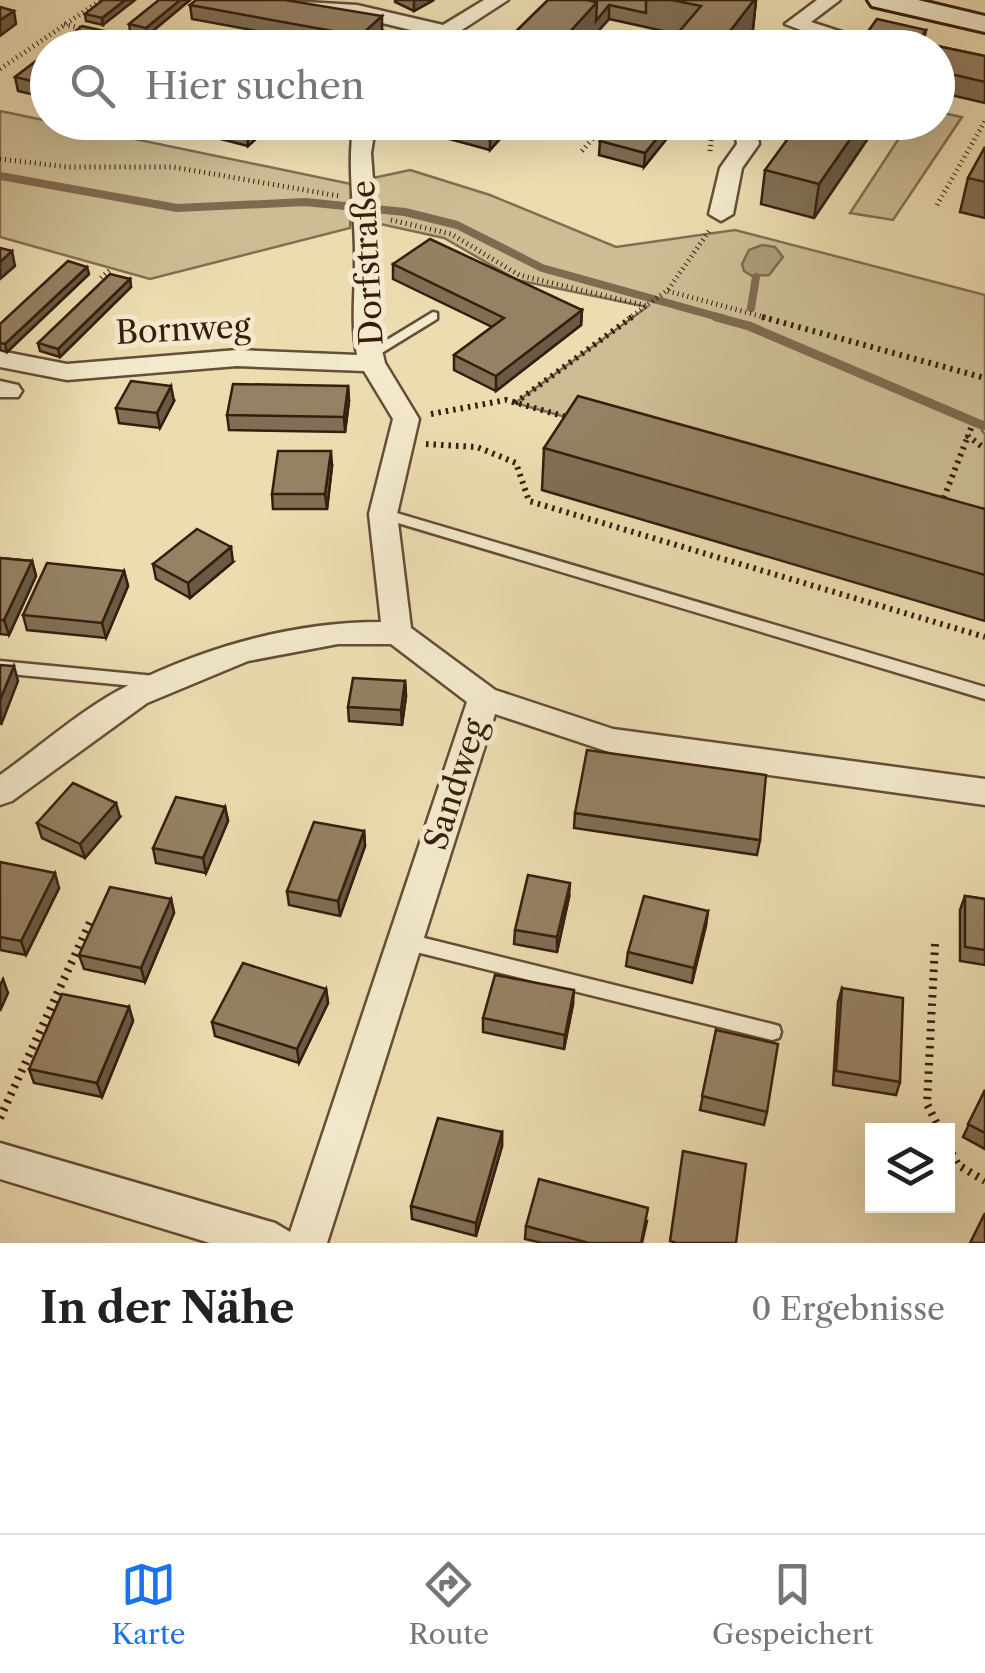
<!DOCTYPE html>
<html lang="de">
<head>
<meta charset="utf-8">
<style>
	body { margin:0; font-family:"Libre Caslon Text",serif; background:#f6f6f6; color:#222 }
	.controls { position:absolute; right:30px; bottom:30px; display:grid; overflow:hidden; border-radius:0px; box-shadow:0 10px 40px #0002 }
	.controls button { width:90px; height:90px; display:grid; place-items:center; padding:0; border:0; border-bottom:2px solid #e0e0e0; background:#fff; color:#222; font:50px sans-serif }
	.list { margin:0; padding:0; list-style:none }
	h2 { display:flex; justify-content:space-between; align-items:center; height:130px; margin:0; padding:0 40px; font-size:42px }
	h2 small { font-size:32px; font-weight:400; color:#767676 }
	.icon { flex:none; width:55px; height:55px; fill:none; stroke:currentColor; stroke-width:2; stroke-linecap:round; stroke-linejoin:round }
	.map { position:relative; flex:none; width:985px; height:1243px; overflow:hidden }
	.search { position:absolute; background:#fff; box-shadow:0 10px 40px #0002; left:30px; right:30px; top:30px; height:110px; display:flex; align-items:center; gap:25px; box-sizing:border-box; padding:0 35px; border-radius:55px; color:#767676; font-size:38px }
	.sheet { height:290px; background:#fff }
	nav { display:flex; justify-content:space-around; align-items:center; box-sizing:border-box; height:140px; border-top:2px solid #e0e0e0; background:#fff; font-size:28px; color:#767676 }
	nav a { display:grid; justify-items:center; gap:5px }
	nav .on { color:#1a73e8 }
	.map>svg:first-child { display:block }
</style>
</head>
<body>
<div class="map">
<svg width="985" height="1243" viewBox="0 0 985 1243">
	<rect width="100%" height="100%" fill="#ecddb1"/>
	<filter id="stains"><feTurbulence type="fractalNoise" baseFrequency=".002" numOctaves="4"/><feColorMatrix values="0 0 0 0 .2 0 0 0 0 .09 0 0 0 0 .02 0 0 0 .5 -.17"/></filter>
	<radialGradient id="worn" r=".72"><stop offset=".6" stop-color="#630" stop-opacity="0"/><stop offset="1" stop-color="#630" stop-opacity=".3"/></radialGradient>
	<g fill="#cdbd95" stroke="#826e52" stroke-width="2.5">
		<path d="M0,111L351,184L350,228L150,279L0,237Z"/>
		<path d="M938,112L962,117L893,220L850,213L909,123L938,122Z"/>
		<path d="M410,170L490,195L616,247L735,230L985,295V422L982,431L985,434V520L631,435L515,403L647,307L517,280L444,238L371,222L368,179Z"/>
	</g>
	<path fill="#ae9c7a" stroke="#7e6a4f" stroke-width="2.5" d="M762,245L775,247L783,257L769,275L752,276L744,271L742,264L749,250Z"/>
	<g fill="none" stroke-linecap="round" stroke-linejoin="round">
		<g stroke="#7e6a4f" stroke-width="8">
			<path d="M0,176L177,208L305,202L405,212L457,225L542,268L725,319"/>
			<path d="M751,308L756,277"/>
		</g>
		<path stroke="#7e6a4f" stroke-width="9" d="M716,317L749,326L984,426"/>
		<g stroke="#644e37" stroke-width="5">
			<g id="service">
				<path d="M433,312L437,313V319L375,357L370,358L364,354Z"/>
				<path d="M383,509L985,687V699L378,517L376,514L378,511Z"/>
				<path d="M0,661L155,676L160,678L163,682L160,686L155,688L0,673Z"/>
				<path d="M404,933L772,1024L779,1026L781,1032L779,1038L772,1040L404,949L398,946L395,941L398,936Z"/>
			</g>
		</g>
		<g stroke="#644e37" stroke-width="5">
			<g id="minor">
				<path d="M270,0L357,5L443,25L484,0H508L434,48H409L428,34L357,17L280,6Z"/>
				<path d="M817,0H840L811,22L845,33L848,37L839,48H818L825,39L785,24Z"/>
				<path d="M354,122H376L371,153L379,260L376,325L385,363L419,419L397,514L411,628L495,690L613,729L985,779V805L612,753L495,714L327,1243H210L0,1179V1143L275,1223L290,1232L467,702L391,644H338L248,661L147,703L12,801L0,805V775C41,746 83,708 127,686C206,647 293,622 381,622L369,514L393,419L364,371L237,366L67,380L0,367V351L67,364L237,350L357,355C351,323 355,294 355,262C356,215 346,169 354,122Z"/>
				<path d="M734,122H756L759,144L742,168L733,214L721,221L709,214L720,168L737,144Z"/>
				<path d="M0,381L18,385L22,391L18,397H0Z"/>
			</g>
		</g>
		<g stroke="#361e0e" stroke-width="6">
			<path id="secondary" d="M868,0H918L985,16V32L872,6Z"/>
		</g>
		<g stroke="#361e0e" stroke-width="5" stroke-dasharray="1 4" stroke-linecap="butt">
			<path d="M64,24L87,30"/>
			<path d="M113,37L153,48L174,44"/>
			<path d="M757,48L771,31"/>
			<path d="M0,69L101,0"/>
			<path d="M200,130L208,122"/>
			<path d="M582,151L607,122"/>
			<path d="M710,151L713,122"/>
			<path d="M0,159L68,167H173L339,196"/>
			<path d="M937,205L985,121"/>
			<path d="M391,220L451,234L519,275L647,306"/>
			<path d="M101,278L112,268"/>
			<path d="M668,291L771,319"/>
			<path d="M628,319L668,290L709,231"/>
		</g>
		<g stroke="#361e0e" stroke-width="6" stroke-dasharray="2.5 5" stroke-linecap="butt">
			<path d="M762,317L985,378"/>
			<path d="M515,403L632,317"/>
			<path d="M431,414L506,400L570,418"/>
			<path d="M971,428L968,436L985,449"/>
			<path d="M426,444L477,447L516,463L529,501L985,637"/>
			<path d="M941,505L968,436"/>
		</g>
		<g stroke="#361e0e" stroke-width="8" stroke-dasharray="2.5 6" stroke-linecap="butt">
			<path d="M935,944L927,1104L940,1130"/>
			<path d="M0,1118L92,918"/>
			<path d="M948,1146L958,1165L985,1181"/>
		</g>
		<use href="#service" fill="#f3e9cc" fill-rule="evenodd"/>
		<use href="#minor" fill="#f3e9cc" fill-rule="evenodd"/>
		<use href="#secondary" fill="#f3e9cc" fill-rule="evenodd"/>
	</g>
	<g fill="#806f55" stroke="#361e0e" stroke-width="2.5">
		<path d="M103,0V25L86,21L85,14Z"/>
		<path d="M159,0H190L148,35L130,31L129,24Z"/>
		<path d="M395,0H434L414,11L395,2Z"/>
		<path d="M548,0H756L753,29L677,34L609,19L583,48H499Z"/>
		<path d="M190,5L382,30L364,48H349L192,19Z"/>
		<path d="M926,30L923,43L985,56V103L938,92V48H856Z"/>
		<path d="M48,52V98L18,91L15,77Z"/>
		<path d="M212,122H274L248,146L213,137Z"/>
		<path d="M441,122H515L490,150L442,137Z"/>
		<path d="M680,122L644,167L599,155L600,141Z"/>
		<path d="M879,122L814,218L761,204L765,170Z"/>
		<path d="M985,147V218L960,212L968,178Z"/>
		<path d="M393,264L582,310L581,325L496,391L454,370V355L492,327L393,279Z"/>
		<path d="M89,274L7,352L0,350V324Z"/>
		<path d="M130,279L131,287L60,357L40,351L38,343Z"/>
		<path d="M348,386L349,401L345,432L229,430L227,415Z"/>
		<path d="M174,401L160,428L119,423L116,408Z"/>
		<path d="M544,448L985,509V621L542,490Z"/>
		<path d="M332,466L327,509H273L272,494Z"/>
		<path d="M0,558L32,561L36,576L9,635L0,634Z"/>
		<path d="M233,562L190,598L156,579L153,564Z"/>
		<path d="M124,571L128,586L106,638L27,630L23,615Z"/>
		<path d="M405,681L406,696L402,725L349,721L348,707Z"/>
		<path d="M225,807L228,821L206,873L156,863L153,848Z"/>
		<path d="M575,813L760,840L757,855L574,828Z"/>
		<path d="M120,817L85,858L42,838L37,823Z"/>
		<path d="M364,831L365,846L340,916L289,905L287,891Z"/>
		<path d="M0,862L59,888L26,955L0,950Z"/>
		<path d="M965,896L985,899V965L960,961V910Z"/>
		<path d="M569,897L557,952L514,944L515,930Z"/>
		<path d="M171,899L174,913L145,982L84,969L79,955Z"/>
		<path d="M708,911L692,983L626,966L628,952Z"/>
		<path d="M842,988L900,1082L896,1095L833,1085L838,1002Z"/>
		<path d="M326,989L328,1003L299,1063L215,1036L212,1022Z"/>
		<path d="M573,1004L564,1049L483,1032V1018Z"/>
		<path d="M129,1007L133,1021L102,1097L34,1083L29,1069Z"/>
		<path d="M716,1030L767,1112L764,1125L700,1110Z"/>
		<path d="M985,1090V1149L963,1137Z"/>
		<path d="M502,1132V1146L476,1236L412,1219L411,1206Z"/>
		<path d="M647,1221L642,1243H542L525,1239L526,1226Z"/>
	</g>
	<g fill="#685a45" stroke="#361e0e" stroke-width="2.5">
		<path d="M125,0H135L103,25L102,18Z"/>
		<path d="M180,0H190L148,35L146,28Z"/>
		<path d="M414,0H434L414,11Z"/>
		<path d="M754,0H756L753,29L739,48H717Z"/>
		<path d="M597,2L609,5V19L583,48H555Z"/>
		<path d="M14,11L16,24L0,36V20Z"/>
		<path d="M382,16V30L364,48H361L360,36Z"/>
		<path d="M926,30L922,48H914Z"/>
		<path d="M117,34L119,48H100Z"/>
		<path d="M257,122H274L248,146L247,132Z"/>
		<path d="M490,122H515L490,150Z"/>
		<path d="M670,122H680L644,167L645,153Z"/>
		<path d="M862,122H879L814,218L819,184Z"/>
		<path d="M12,251L15,266L0,279V262Z"/>
		<path d="M87,267L89,274L7,352L5,344Z"/>
		<path d="M130,279L131,287L60,357L58,349Z"/>
		<path d="M582,310L581,325L496,391V376Z"/>
		<path d="M171,386L174,401L160,428L157,413Z"/>
		<path d="M348,386L349,401L345,432L344,417Z"/>
		<path d="M331,451L332,466L327,509L325,494Z"/>
		<path d="M231,547L233,562L190,598L188,583Z"/>
		<path d="M32,561L36,576L9,635L4,620Z"/>
		<path d="M124,571L128,586L106,638L102,623Z"/>
		<path d="M14,666L18,681L1,725L0,700Z"/>
		<path d="M405,681L406,696L402,725L401,710Z"/>
		<path d="M116,803L120,817L85,858L80,844Z"/>
		<path d="M225,807L228,821L206,873L203,858Z"/>
		<path d="M364,831L365,846L340,916L338,901Z"/>
		<path d="M55,873L59,888L26,955L21,941Z"/>
		<path d="M570,883L569,897L557,952V937Z"/>
		<path d="M171,899L174,913L145,982L141,968Z"/>
		<path d="M708,911L706,926L692,983L694,968Z"/>
		<path d="M3,979L8,993L0,1011V985Z"/>
		<path d="M326,989L328,1003L299,1063L297,1049Z"/>
		<path d="M574,990L573,1004L564,1049L565,1035Z"/>
		<path d="M129,1007L133,1021L102,1097L97,1083Z"/>
		<path d="M502,1132V1146L476,1236V1223Z"/>
	</g>
	<g fill="#958163" stroke="#361e0e" stroke-width="2.5">
		<path d="M103,0H125L102,18L85,14Z"/>
		<path d="M159,0H180L146,28L129,24Z"/>
		<path d="M196,0H285L382,16L360,36L190,5Z"/>
		<path d="M548,0H587L597,2L555,48H499Z"/>
		<path d="M587,0H646V13L609,5L596,21L597,2Z"/>
		<path d="M672,0H754L717,48H665L701,6Z"/>
		<path d="M0,7L14,11L0,20Z"/>
		<path d="M877,19L926,30L914,48H856Z"/>
		<path d="M82,26L117,34L100,48H53Z"/>
		<path d="M175,38L211,46L163,48Z"/>
		<path d="M923,43L985,56V82L938,71V48H920Z"/>
		<path d="M48,52V85L15,77Z"/>
		<path d="M212,122H257L247,132Z"/>
		<path d="M616,122H670L645,153L600,141Z"/>
		<path d="M800,122H862L819,184L765,170Z"/>
		<path d="M985,147V182L968,178Z"/>
		<path d="M430,239L582,310L496,376L454,355L504,318L393,264Z"/>
		<path d="M0,248L12,251L0,262Z"/>
		<path d="M68,261L87,267L5,344L0,343V324Z"/>
		<path d="M110,274L130,279L58,349L38,343Z"/>
		<path d="M131,381L171,386L157,413L116,408Z"/>
		<path d="M233,384L348,386L344,417L227,415Z"/>
		<path d="M578,396L985,509V575L544,448Z"/>
		<path d="M278,451H331L325,494H272Z"/>
		<path d="M197,529L231,547L188,583L153,564Z"/>
		<path d="M0,558L32,561L4,620H0Z"/>
		<path d="M47,563L124,571L102,623L23,615Z"/>
		<path d="M0,665L14,666L0,700Z"/>
		<path d="M353,678L405,681L401,710L348,707Z"/>
		<path d="M587,750L766,775L760,840L575,813Z"/>
		<path d="M73,783L116,803L80,844L37,823Z"/>
		<path d="M176,797L225,807L203,858L153,848Z"/>
		<path d="M314,822L364,831L338,901L287,891Z"/>
		<path d="M0,862L55,873L21,941L0,937Z"/>
		<path d="M528,875L570,883L557,937L515,930Z"/>
		<path d="M110,887L171,899L141,968L79,955Z"/>
		<path d="M644,896L708,911L694,968L628,952Z"/>
		<path d="M965,896L985,899V950L965,947Z"/>
		<path d="M243,963L326,989L297,1049L212,1022Z"/>
		<path d="M495,975L574,990L565,1035L483,1018Z"/>
		<path d="M842,988L903,998L900,1082L836,1071Z"/>
		<path d="M62,994L129,1007L97,1083L29,1069Z"/>
		<path d="M716,1030L778,1044L767,1112L702,1096Z"/>
		<path d="M985,1090V1133L968,1124Z"/>
		<path d="M438,1118L502,1132L476,1223L411,1206Z"/>
		<path d="M683,1151L746,1164L736,1243H677L670,1241Z"/>
		<path d="M539,1179L648,1208L641,1243H589L526,1226Z"/>
		<path d="M985,1213V1243H970Z"/>
	</g>
	<g text-anchor="middle" dominant-baseline="central" stroke-width="10" stroke-linejoin="round" paint-order="stroke">
		<g font-size="32" fill="#361e0e" stroke="#f3e9cc">
			<text transform="translate(367 263) rotate(-93)">Dorfstraße</text>
			<text transform="translate(183 329) rotate(-3)">Bornweg</text>
			<text transform="translate(455 784) rotate(-72)">Sandweg</text>
		</g>
	</g>
	<rect width="100%" height="100%" filter="url(#stains)"/>
	<rect width="100%" height="100%" fill="url(#worn)"/>
</svg>
<div class="controls">
<button><svg class="icon" aria-label="layers" viewBox="0 0 24 24"><path d="M12 4l9 5-9 5-9-5zM3 14l9 5 9-5"/></svg></button>
</div>
<div class="search"><svg class="icon" aria-label="search" viewBox="0 0 24 24"><circle cx="10" cy="10" r="6"/><path d="M15 15l6 6"/></svg>Hier suchen</div>
</div>
<section class="sheet">
<h2>In der Nähe<small>0 Ergebnisse</small></h2>
<ul class="list">
</ul>
</section>
<nav>
<a class="on"><svg class="icon" aria-label="map" viewBox="0 0 24 24"><path d="M3 6l6-2 6 2 6-2v14l-6 2-6-2-6 2zM9 4v14M15 6v14"/></svg>Karte</a>
<a><svg class="icon" aria-label="directions" viewBox="0 0 24 24"><path d="M12 3l9 9-9 9-9-9zM9 14v-3h6M13 9l2 2-2 2"/></svg>Route</a>
<a><svg class="icon" aria-label="saved" viewBox="0 0 24 24"><path d="M7 4h10v16l-5-4-5 4z"/></svg>Gespeichert</a>
</nav>
</body>
</html>
